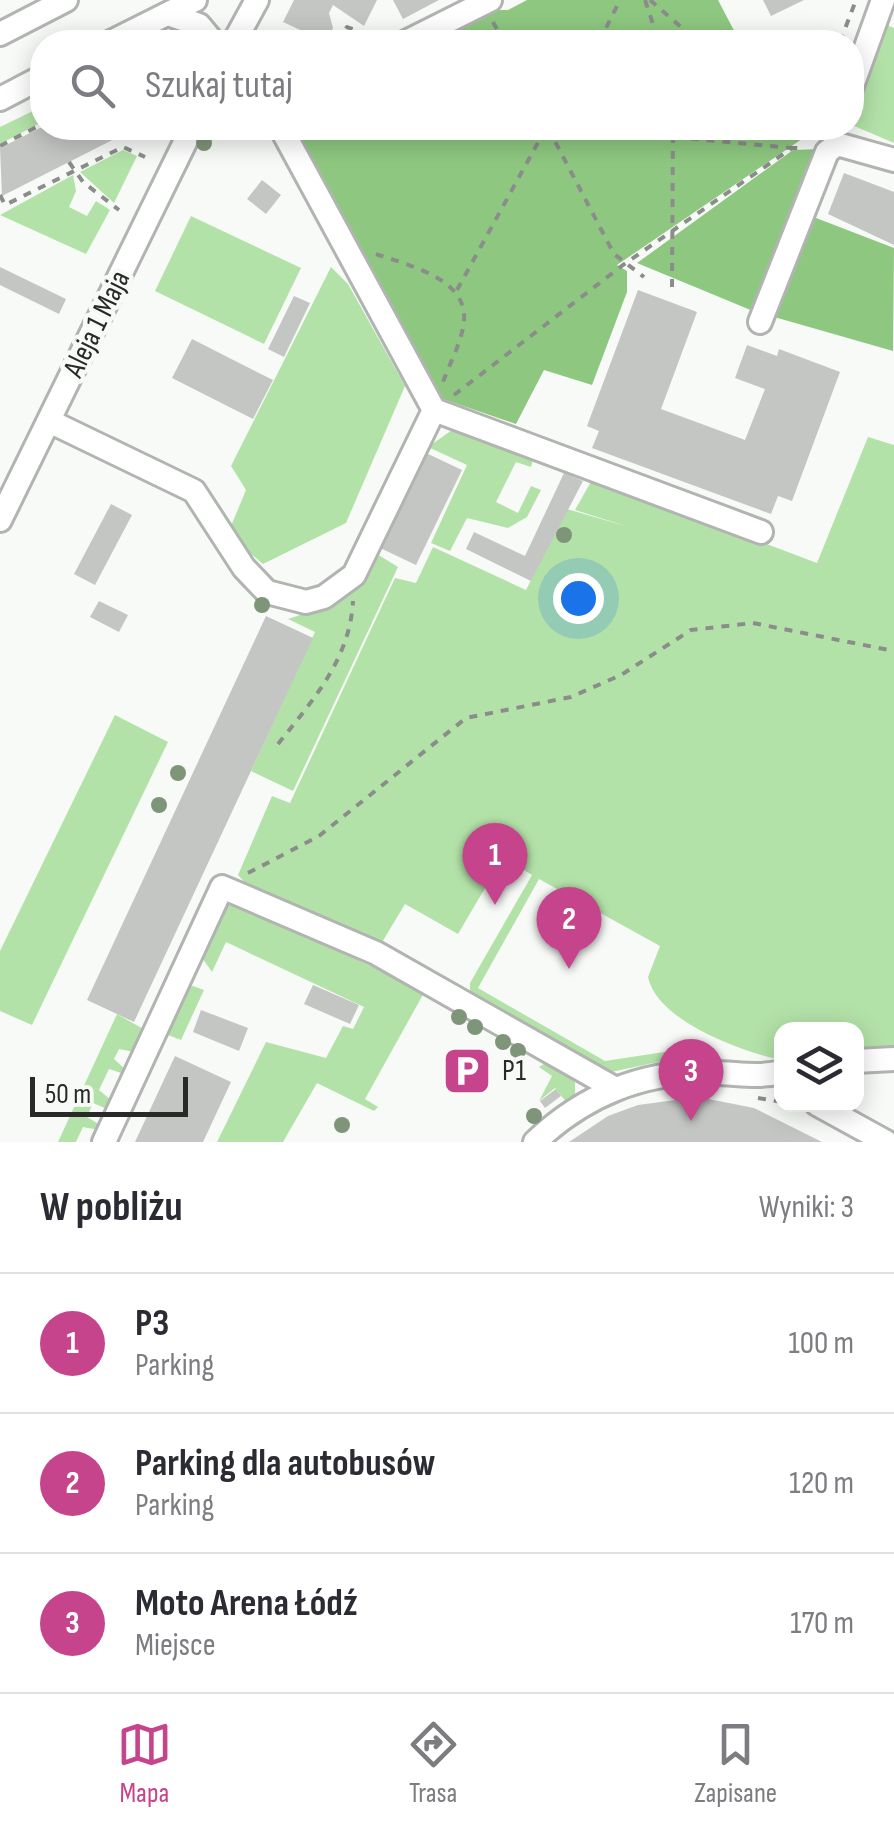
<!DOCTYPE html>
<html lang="pl">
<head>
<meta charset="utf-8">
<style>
	body { margin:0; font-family:"Sofia Sans Condensed",sans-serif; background:#f2f2f3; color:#2b2b33 }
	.controls { position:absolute; right:30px; bottom:30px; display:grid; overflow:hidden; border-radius:20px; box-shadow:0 5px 25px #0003 }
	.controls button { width:90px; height:90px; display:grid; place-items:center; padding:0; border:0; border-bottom:2px solid #e1e1e2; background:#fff; color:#2b2b33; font:50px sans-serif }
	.scale { position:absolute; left:30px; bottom:25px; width:158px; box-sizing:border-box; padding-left:10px; border:5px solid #282928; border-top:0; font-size:28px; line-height:35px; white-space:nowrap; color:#282928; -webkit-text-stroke:8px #f8faf7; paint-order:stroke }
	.you { position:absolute; left:578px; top:598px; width:35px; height:35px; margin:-25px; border:8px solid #fff; border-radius:50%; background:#1a73e8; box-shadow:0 0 0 15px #1a73e833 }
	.badge { display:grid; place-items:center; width:65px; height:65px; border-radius:50%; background:#c6448c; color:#fff; font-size:32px; font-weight:700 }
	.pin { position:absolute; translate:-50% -82px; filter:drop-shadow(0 2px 5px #0008) }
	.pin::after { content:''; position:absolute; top:52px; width:35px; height:30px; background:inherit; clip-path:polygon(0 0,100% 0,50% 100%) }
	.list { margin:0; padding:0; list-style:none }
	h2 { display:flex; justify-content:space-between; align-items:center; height:130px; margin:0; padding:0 40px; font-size:42px }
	h2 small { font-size:32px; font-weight:400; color:#7c7c81 }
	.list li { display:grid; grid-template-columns:65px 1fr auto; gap:30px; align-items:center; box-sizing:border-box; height:140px; padding:0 40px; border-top:2px solid #e1e1e2 }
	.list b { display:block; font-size:38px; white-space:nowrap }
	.list p { margin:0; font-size:32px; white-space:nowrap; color:#7c7c81 }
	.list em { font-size:32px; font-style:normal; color:#7c7c81 }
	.icon { flex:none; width:55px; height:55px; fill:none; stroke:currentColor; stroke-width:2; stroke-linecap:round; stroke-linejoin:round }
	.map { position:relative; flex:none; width:894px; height:1142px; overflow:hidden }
	.search { position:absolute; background:#fff; box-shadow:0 5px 25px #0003; left:30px; right:30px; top:30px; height:110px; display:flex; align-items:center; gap:25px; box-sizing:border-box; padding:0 35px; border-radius:40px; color:#7c7c81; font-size:38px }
	.sheet { height:550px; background:#fff }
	nav { display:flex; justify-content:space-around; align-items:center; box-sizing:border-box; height:140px; border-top:2px solid #e1e1e2; background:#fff; font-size:28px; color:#7c7c81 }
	nav a { display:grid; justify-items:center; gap:5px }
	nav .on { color:#c6448c }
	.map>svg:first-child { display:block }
</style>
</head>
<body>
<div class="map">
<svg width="894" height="1142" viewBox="0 0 894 1142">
	<rect width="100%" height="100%" fill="#f8faf7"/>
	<g fill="#b3e2a8">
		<path d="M882,23L894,28V143L852,125V100Z"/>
		<path d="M39,108L42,122L0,144V127Z"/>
		<path d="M123,150L137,156L114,203L80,172Z"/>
		<path d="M73,175L76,191L69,207L87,216L96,201L110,210L86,254L0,215Z"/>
		<path d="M191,216L301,268L264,344L155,291Z"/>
		<path d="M331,267L348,284L405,386L346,523L263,564L241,545L231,526L246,490L231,466Z"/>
		<path d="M466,429L534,456L531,467L516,462L496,502L518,513L531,486L541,490L527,517L508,528L467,518L450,551L431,543L467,465L428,447L452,430Z"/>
		<path d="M868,437L894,445V1046L857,1048L856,1030H782L781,1036L774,1037L777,1059C737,1050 657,1020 648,977L660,946L539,879L478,988L605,1061L664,1052L677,1058L611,1072L470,993V983L532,875L516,865L508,877L495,871L458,934L405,904L381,944L249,887L238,875L272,796L290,803L395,578L416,583L433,547L526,590L567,509L629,527L575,510L593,478L817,563Z"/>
		<path d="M377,554L398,567L293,791L251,771L315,632L288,619C330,606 355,593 377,554Z"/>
		<path d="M115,715L168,742L32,1025L0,1011V951Z"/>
		<path d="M226,905L240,906L425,991L365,1099L378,1107L374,1111L317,1083L283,1142H217L266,1042L326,1058L343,1026L353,1029L364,1007L226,942L212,972L200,955Z"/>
		<path d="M193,986L204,990L181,1040L163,1033L186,988Z"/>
		<path d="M117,1014L145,1030L134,1052L119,1049L114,1059L126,1070L121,1073L109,1069L99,1090L112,1101L105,1108L93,1103L87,1117L97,1123L99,1130L83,1127L76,1142H58Z"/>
		<path d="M549,1061L575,1082V1094L567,1103L555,1088L539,1101L552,1076L539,1067Z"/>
	</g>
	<g fill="#8ec880">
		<path d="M527,0H718L740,42H428L492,10H508Z"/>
		<path d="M301,128H818L617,265L627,271V292L592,385L544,370L516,424L440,398L297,147Z"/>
		<path d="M822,149L798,211L894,248L893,351L753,311L637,263L793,150Z"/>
	</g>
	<g fill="#c3c6c2">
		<path d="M294,0H377L364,26L333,5L329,13L333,28L326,42L283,22Z"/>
		<path d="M393,0H439L403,19Z"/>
		<path d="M763,0H804L771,16Z"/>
		<path d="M40,128H136L2,196L0,148Z"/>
		<path d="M844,173L894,192V245L828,214Z"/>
		<path d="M262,180L281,195L266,214L247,199Z"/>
		<path d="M0,267L66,299L59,314L0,285Z"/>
		<path d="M638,290L697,312L661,409L745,440L765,389L735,378L747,345L777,356L779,349L840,372L792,501L778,496L771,514L592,448L599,431L587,426Z"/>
		<path d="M294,296L310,303L284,357L268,349Z"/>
		<path d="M192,339L273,380L253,419L172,378Z"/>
		<path d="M424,452L462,470L416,565L378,547Z"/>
		<path d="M564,473L583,481L531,581L466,549L474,532L525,556Z"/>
		<path d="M111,504L132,515L95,585L74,574Z"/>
		<path d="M99,601L128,615L119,632L90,617Z"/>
		<path d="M266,616L313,638L134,1022L87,1000Z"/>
		<path d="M313,985L359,1005L350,1024L304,1004Z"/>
		<path d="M201,1010L248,1028L239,1051L193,1032Z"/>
		<path d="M175,1056L231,1082L203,1142H135Z"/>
		<path d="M556,1089L561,1096L545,1108L540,1101Z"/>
		<path d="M698,1097L754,1108L822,1142H569L608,1116L638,1105Z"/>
	</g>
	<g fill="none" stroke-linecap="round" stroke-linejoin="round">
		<g stroke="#b1b4b1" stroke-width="28">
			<g id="minor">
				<path d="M168,14L199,25L213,42"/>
				<path d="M0,34L66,0"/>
				<path d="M111,42L195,0"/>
				<path d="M234,42L257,0"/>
				<path d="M406,42L490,0"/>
				<path d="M852,86L883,0"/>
				<path d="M0,99L42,77"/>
				<path d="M760,322L827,152L837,144L894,160"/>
				<path d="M434,410L761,532"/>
				<path d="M49,421L194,491L244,568L267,592L306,602L324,597L354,575L434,410L281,128"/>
				<path d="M0,520L192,128"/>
				<path d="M856,1061L894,1059"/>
				<path d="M817,1104L886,1142"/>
				<path d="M104,1142L222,887L376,953L614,1088"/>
				<path d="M535,1142C583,1096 644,1070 712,1073C737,1073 757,1078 782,1072"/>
			</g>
		</g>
		<g stroke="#8b8d8b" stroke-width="4" stroke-dasharray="8 8" stroke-linecap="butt">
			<path d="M645,0L659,42"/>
			<path d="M650,0L698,42"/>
			<path d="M493,22L504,42"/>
			<path d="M337,42L347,27L385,42"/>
			<path d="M599,42L620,0"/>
			<path d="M840,42L856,0"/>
			<path d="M152,128L155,135"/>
			<path d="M548,128L614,254L644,277"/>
			<path d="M579,128L792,148"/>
			<path d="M804,128L816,135"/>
			<path d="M0,146L42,124"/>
			<path d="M69,162L83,182L119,210"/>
			<path d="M0,195L5,205L123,147L145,157"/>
			<path d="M376,254C407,265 468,278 464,321C462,342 450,362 443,382"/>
			<path d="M672,287L673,128"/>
			<path d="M457,290L546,128"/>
			<path d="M454,395L623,265L792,148H804"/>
			<path d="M278,744C313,700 350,659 353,601"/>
			<path d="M248,873L319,836L466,718L571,697L621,675L691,630L753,623L894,651"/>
			<path d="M758,1098L782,1102"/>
		</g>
		<use href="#minor" stroke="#fff" stroke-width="22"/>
	</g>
	<g fill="#7f957a">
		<circle cx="204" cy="143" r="8"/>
		<circle cx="564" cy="535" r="8"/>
		<circle cx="262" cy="605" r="8"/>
		<circle cx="178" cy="773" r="8"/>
		<circle cx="159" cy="805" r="8"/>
		<circle cx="459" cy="1017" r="8"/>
		<circle cx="475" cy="1027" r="8"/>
		<circle cx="503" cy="1042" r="8"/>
		<circle cx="518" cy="1051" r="8"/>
		<circle cx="534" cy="1116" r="8"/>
		<circle cx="342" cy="1125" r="8"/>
	</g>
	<defs>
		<g id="parking-square" transform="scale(2.5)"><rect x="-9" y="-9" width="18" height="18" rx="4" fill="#c6448c" stroke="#f8faf7"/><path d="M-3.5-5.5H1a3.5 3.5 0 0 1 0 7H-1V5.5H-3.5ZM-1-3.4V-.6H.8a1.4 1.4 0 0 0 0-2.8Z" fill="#fff"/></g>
	</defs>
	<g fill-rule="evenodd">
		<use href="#parking-square" x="467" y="1071"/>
	</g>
	<g text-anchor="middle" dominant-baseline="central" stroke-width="9" stroke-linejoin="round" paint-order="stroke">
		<g font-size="30" fill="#282928" stroke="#f8faf7">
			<text transform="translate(97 324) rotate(-64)">Aleja 1 Maja</text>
		</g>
		<g font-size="30" fill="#282928" stroke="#f8faf7" text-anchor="start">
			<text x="502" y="1071">P1</text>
		</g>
	</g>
</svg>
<div class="controls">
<button><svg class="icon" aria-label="layers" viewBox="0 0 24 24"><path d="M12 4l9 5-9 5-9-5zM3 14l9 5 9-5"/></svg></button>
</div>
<div class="scale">50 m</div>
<div class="you"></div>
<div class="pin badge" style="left:495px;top:905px">1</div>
<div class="pin badge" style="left:569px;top:969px">2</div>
<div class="pin badge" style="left:691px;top:1121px">3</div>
<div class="search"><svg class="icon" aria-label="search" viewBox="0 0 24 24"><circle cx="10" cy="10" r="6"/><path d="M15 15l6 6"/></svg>Szukaj tutaj</div>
</div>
<section class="sheet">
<h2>W pobliżu<small>Wyniki: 3</small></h2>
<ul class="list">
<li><span class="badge">1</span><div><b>P3</b><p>Parking</p></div><em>100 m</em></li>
<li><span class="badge">2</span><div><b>Parking dla autobusów</b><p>Parking</p></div><em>120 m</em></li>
<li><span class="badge">3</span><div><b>Moto Arena Łódź</b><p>Miejsce</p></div><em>170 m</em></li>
</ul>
</section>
<nav>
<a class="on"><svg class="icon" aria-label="map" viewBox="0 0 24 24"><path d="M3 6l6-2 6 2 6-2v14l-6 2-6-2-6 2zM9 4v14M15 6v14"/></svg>Mapa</a>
<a><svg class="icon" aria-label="directions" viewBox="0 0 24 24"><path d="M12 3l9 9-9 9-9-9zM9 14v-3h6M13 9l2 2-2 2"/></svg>Trasa</a>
<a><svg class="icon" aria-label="saved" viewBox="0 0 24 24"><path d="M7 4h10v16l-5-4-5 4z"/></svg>Zapisane</a>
</nav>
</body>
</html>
